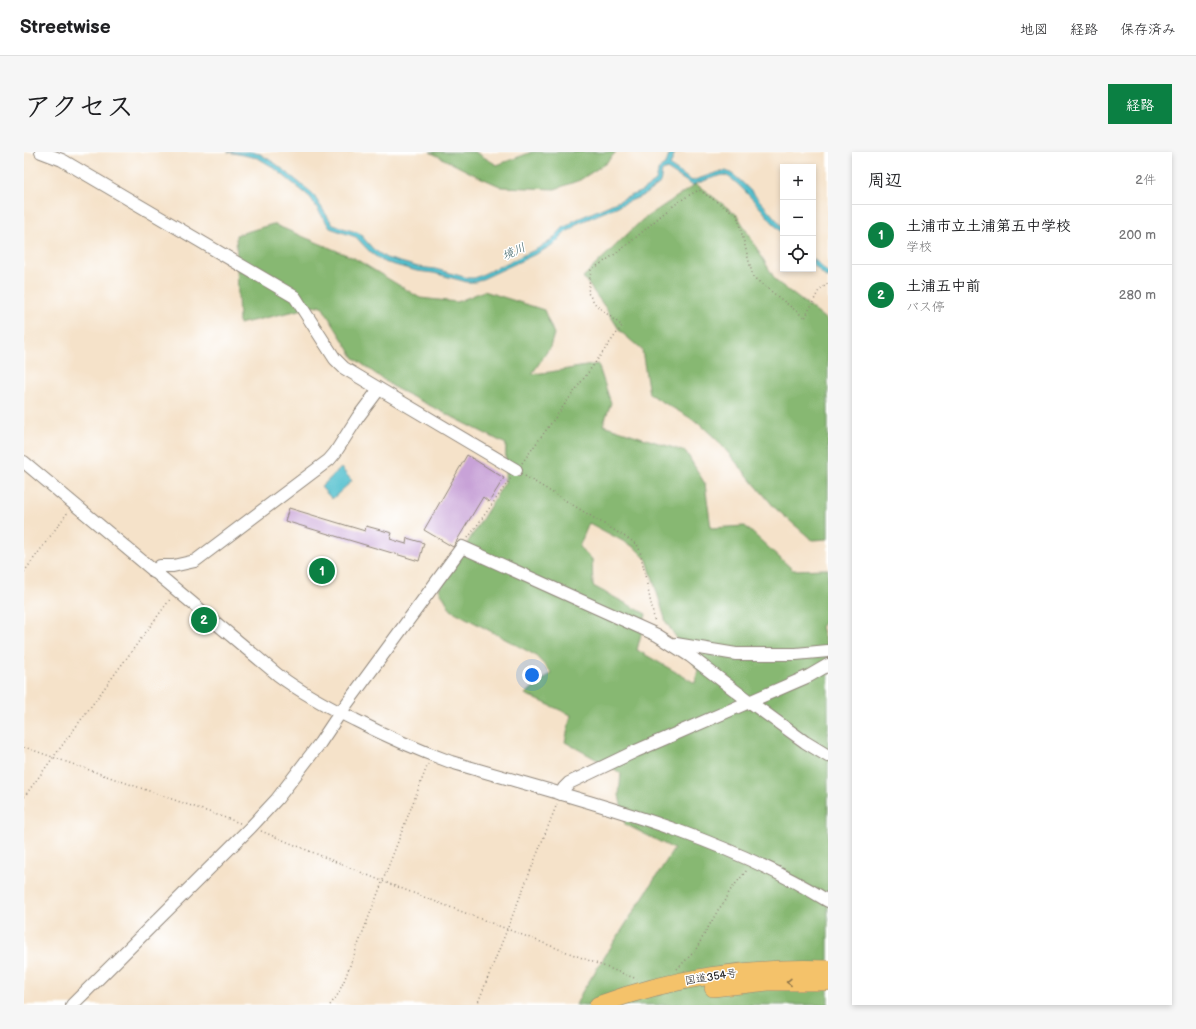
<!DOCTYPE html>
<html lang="ja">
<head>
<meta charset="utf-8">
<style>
	body { margin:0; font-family:"Balsamiq Sans","Klee One",sans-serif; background:#f6f6f6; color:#202124 }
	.controls { position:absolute; right:12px; top:12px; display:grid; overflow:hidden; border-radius:0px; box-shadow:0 2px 6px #0003 }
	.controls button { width:36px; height:36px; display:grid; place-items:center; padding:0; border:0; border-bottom:1px solid #e0e0e0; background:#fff; color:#202124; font:20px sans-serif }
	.you { position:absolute; left:508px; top:523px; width:14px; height:14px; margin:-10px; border:3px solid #fff; border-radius:50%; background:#1a73e8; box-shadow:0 0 0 6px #1a73e833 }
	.badge { display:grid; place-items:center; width:26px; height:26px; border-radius:50%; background:#0b8043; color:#fff; font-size:13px; font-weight:700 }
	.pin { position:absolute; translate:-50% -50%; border:2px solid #fff; box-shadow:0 1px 4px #0006 }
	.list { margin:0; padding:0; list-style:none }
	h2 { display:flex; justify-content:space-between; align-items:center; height:52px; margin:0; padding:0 16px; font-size:17px }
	h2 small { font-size:13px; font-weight:400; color:#757577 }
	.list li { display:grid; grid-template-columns:26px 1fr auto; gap:12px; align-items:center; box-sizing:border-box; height:60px; padding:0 16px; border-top:1px solid #e0e0e0 }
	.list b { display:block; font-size:15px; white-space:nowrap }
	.list p { margin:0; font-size:13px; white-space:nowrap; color:#757577 }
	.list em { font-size:13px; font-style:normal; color:#757577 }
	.icon { flex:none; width:22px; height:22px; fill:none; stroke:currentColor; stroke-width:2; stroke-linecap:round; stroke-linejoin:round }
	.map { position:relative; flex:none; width:804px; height:853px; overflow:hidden; border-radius:0px }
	header { display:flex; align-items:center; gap:24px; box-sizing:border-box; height:56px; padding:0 20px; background:#fff; border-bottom:1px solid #e0e0e0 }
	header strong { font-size:19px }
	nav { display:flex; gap:22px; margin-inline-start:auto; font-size:14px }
	.intro { display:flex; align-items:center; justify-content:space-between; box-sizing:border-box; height:96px; padding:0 24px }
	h1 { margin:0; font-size:28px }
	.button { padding:10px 18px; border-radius:0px; background:#0b8043; color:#fff; font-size:14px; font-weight:700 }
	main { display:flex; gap:24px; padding:0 24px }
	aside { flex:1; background:#fff; border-radius:0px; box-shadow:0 2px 6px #0003 }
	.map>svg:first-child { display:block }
</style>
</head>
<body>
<header>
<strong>Streetwise</strong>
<nav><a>地図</a><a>経路</a><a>保存済み</a></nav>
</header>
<div class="intro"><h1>アクセス</h1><a class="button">経路</a></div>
<main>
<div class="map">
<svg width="804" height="853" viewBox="0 0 804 853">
	<rect width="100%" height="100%" fill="#fff"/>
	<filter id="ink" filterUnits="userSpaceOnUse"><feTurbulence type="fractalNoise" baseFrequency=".025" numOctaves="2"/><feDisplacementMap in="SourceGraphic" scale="8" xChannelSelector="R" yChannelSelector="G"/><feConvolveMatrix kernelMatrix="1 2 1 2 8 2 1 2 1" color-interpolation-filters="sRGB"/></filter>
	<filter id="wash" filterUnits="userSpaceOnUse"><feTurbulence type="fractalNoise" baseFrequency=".012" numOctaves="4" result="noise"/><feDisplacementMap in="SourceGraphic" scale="16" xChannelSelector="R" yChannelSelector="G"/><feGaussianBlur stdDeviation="0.9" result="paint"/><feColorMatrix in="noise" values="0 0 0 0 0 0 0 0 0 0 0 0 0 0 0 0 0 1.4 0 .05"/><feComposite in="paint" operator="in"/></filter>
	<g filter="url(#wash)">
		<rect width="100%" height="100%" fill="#f5e2c9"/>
		<g fill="#87b872" stroke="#59724e" fill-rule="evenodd">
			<path d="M406,0H451L473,13L508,0H592L582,11L556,28L531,37L478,35L451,23Z"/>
			<path d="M672,32L713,63L752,129L804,169V387L788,388L751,356L694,289L675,271L625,242L618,198L596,179L581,155L559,125L618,68Z"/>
			<path d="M249,72L330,106L396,146L433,150L460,139L520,158L530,182L526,195L508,222L526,220L574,212L587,251L579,273L662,300L681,332L687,376L721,374L769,418L804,417V465L797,475L804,497V853H552L558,840L650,697L601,672L595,643L597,621L541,590L547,563L501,542L528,521L511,503L427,458L415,437L481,330L482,292L371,236L330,206L297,153L215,172L212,83ZM565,371L610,395L623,408L642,470L674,518L671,531L613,498L622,462L569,434L568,407L555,395Z"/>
		</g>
		<g fill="#55c1cf" stroke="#40767d">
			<path d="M204,0H226L236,2L252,12L288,41L309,73L335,81L349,97L362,106L394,115L411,117L444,126H451L517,95L528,88L540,75L545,73L549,69L618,39L632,29L635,17L642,12L646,0H651L646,14L668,29C675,27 695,19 701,19C714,20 749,65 759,75V82C749,72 712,24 700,23C695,23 674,31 668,33L643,17L638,19L636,31L620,43L552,72L548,77L543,79L531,91L518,99L452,130H443L410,121L393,119L360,110L347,101L332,85L306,76L286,45L249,15L234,6Z"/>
			<path d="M789,106L804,121V127L789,113Z"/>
			<path d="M317,316L328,329L308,347L297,335Z"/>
		</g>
		<g id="blocks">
			<g fill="#c8a2d7">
				<path d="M443,303L480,326L465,350L459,345L429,395L400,378Z"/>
				<path d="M265,356L341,379L342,374L368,381L366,387L382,392L383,386L400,391L395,409L261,369Z"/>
			</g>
		</g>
	</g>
	<g filter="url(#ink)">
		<use href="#blocks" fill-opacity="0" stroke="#90867a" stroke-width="1"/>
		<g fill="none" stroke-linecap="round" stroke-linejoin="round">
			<g stroke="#90867a" stroke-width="14">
				<g id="minor">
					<path d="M17,0L38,8L271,145L311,207L320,216L492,318"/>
					<path d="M0,310L254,523C278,541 304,555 331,568C362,584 394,598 427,610C555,648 689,678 804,749"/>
					<path d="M130,420L136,414H149L171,409L305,308L311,301L334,265L355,237"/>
					<path d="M652,492L712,502H772L804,499"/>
					<path d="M537,642L540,636L545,631L612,599L785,524L804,513"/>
					<path d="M48,853L227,675L253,647L296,591L316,561L438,395L633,483L666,504L726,550L781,590L804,604"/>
				</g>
			</g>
			<g stroke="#90867a" stroke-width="18">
				<g id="highway">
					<path d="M689,836L744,830H804"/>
					<path d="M574,853C646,826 727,814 804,817"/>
				</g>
			</g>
			<g stroke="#90867a" stroke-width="1.5" stroke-dasharray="1 3" stroke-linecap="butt">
				<path d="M498,311L598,174L572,153L564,141L567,118C576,112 586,106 595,99C622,79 644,53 675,38L713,63L729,125L781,166L794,140L804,131"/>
				<path d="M501,324L608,389L614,394L616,399L631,471"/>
				<path d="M444,386L487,326"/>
				<path d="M0,420L44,360"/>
				<path d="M0,595L216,671"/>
				<path d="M0,645L147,446"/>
				<path d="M237,679L358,729L613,827"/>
				<path d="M653,817L671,799L694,758L702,748L705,740L723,718"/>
				<path d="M306,853L313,844L320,829L404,612"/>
				<path d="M453,853L533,652"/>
			</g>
			<use href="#minor" stroke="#fff" stroke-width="12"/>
			<use href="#highway" stroke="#f4c26a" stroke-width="17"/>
		</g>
		<defs><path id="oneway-chevron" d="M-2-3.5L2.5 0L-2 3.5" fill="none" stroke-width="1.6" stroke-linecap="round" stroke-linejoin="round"/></defs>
		<use stroke="#90764a" href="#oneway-chevron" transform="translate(765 830) rotate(179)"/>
	</g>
	<g text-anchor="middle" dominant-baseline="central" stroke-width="3" stroke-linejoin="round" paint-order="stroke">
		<g font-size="11" fill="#2b2b2b" stroke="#fff">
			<text transform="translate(687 825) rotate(-9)">国道354号</text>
		</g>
		<g font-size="12" font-style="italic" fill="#3a6064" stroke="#fff">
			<text transform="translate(490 100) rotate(-25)">境川</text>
		</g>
	</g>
</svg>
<div class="controls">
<button>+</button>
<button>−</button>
<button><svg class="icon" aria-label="locate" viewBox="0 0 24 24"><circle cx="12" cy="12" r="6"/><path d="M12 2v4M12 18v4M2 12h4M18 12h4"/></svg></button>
</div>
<div class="you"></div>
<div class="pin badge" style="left:298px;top:419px">1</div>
<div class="pin badge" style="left:180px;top:468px">2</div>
</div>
<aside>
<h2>周辺<small>2件</small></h2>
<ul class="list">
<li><span class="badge">1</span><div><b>土浦市立土浦第五中学校</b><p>学校</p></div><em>200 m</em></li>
<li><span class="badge">2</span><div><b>土浦五中前</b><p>バス停</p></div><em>280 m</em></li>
</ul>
</aside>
</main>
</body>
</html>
